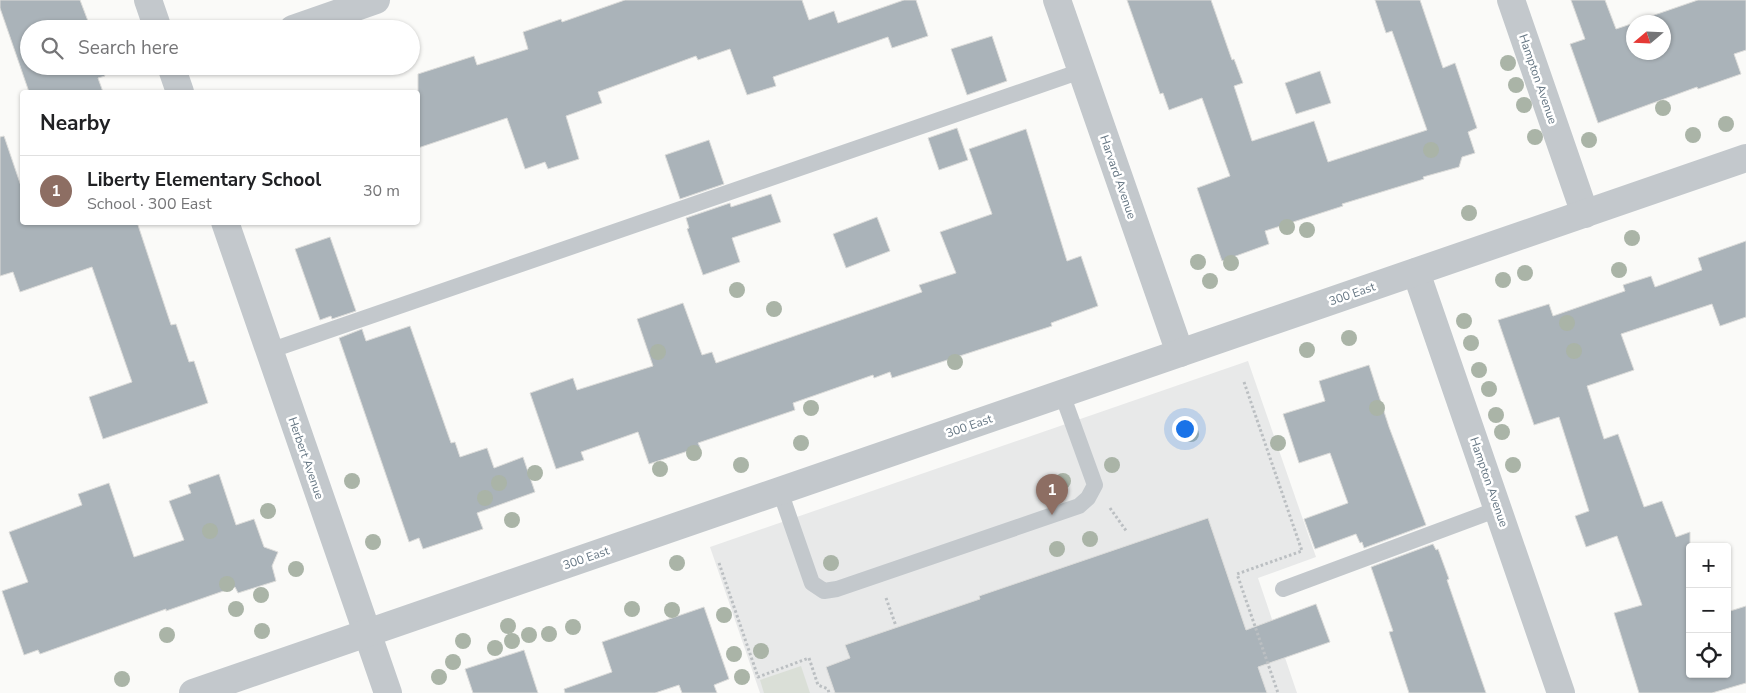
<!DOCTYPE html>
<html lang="en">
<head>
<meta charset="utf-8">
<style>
	body { margin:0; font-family:"Nunito Sans",sans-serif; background:#f6f6f6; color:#202124 }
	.controls { position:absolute; right:15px; bottom:15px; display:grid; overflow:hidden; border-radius:5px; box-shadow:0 1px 4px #0004 }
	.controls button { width:45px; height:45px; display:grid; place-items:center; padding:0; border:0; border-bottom:1px solid #e0e0e0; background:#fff; color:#202124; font:25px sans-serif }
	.compass { position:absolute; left:1626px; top:15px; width:45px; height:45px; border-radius:50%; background:#fff; box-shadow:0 1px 4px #0004; rotate:251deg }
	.you { position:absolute; left:1184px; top:428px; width:18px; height:18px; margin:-12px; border:4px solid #fff; border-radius:50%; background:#1a73e8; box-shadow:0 0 0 8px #1a73e833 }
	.badge { display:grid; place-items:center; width:32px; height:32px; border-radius:50%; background:#0f766e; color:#fff; font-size:16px; font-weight:700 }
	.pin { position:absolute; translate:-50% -41px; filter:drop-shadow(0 1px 2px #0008) }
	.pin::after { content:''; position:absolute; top:26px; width:18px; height:15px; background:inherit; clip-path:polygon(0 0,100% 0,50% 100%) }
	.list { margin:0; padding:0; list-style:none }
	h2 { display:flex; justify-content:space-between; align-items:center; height:65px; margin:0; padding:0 20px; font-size:21px }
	h2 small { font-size:16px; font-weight:400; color:#757577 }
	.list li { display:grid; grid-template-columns:32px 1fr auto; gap:15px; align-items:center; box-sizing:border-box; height:70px; padding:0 20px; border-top:1px solid #e0e0e0 }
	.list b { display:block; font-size:19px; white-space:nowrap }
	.list p { margin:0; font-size:16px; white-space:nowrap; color:#757577 }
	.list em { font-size:16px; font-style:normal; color:#757577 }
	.icon { flex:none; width:28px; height:28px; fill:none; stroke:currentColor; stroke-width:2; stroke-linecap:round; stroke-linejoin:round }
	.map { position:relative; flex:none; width:1746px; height:693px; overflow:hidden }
	.search { position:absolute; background:#fff; box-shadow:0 1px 4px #0004; left:20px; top:20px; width:400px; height:55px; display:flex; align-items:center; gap:12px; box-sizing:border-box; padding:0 18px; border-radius:28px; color:#757577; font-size:19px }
	.panel { position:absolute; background:#fff; box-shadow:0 1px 4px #0004; left:20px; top:90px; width:400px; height:135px; border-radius:5px }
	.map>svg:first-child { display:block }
</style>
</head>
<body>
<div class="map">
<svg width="1746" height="693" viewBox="0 0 1746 693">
	<rect width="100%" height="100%" fill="#fafaf8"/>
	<path fill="#e8e9e9" d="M1248,361L1316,557L1258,578L1297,693H760L710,547Z"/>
	<path fill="#dadfd7" d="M801,666L810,693H764L760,680Z"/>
	<g fill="#aab3b9" stroke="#dcdcda">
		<path d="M0,0H80L91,29H29V66H101L105,76L98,78L103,92H29L0,8Z"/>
		<path d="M625,0H802L809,20L834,11L838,23L904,0H916L928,36L892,48L888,37L773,77L776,86L747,95L730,49L698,60L696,56L598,92L602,103L566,116L579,159L548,169L545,162L525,169L507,118L418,148V74L474,56L477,65L528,49L523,32L561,19L562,22Z"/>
		<path d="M1127,0H1211L1232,60L1234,59L1243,83L1234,86L1252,141L1314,121L1328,162L1427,130L1392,31L1386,33L1375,0H1420L1443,68L1455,63L1477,128L1468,132L1475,153L1462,157L1459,167L1423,177L1424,179L1342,204L1343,206L1265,231L1269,244L1222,261L1197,188L1230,176L1202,98L1169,110L1163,93L1160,94Z"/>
		<path d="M1571,0H1605L1616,29L1634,23V52H1664V22H1634L1698,0H1746V50L1734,54L1741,74L1698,89L1697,87L1598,123L1570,44L1585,39Z"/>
		<path d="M992,36L1007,81L967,95L951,49Z"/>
		<path d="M1320,71L1331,103L1296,114L1285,83Z"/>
		<path d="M957,128L968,160L939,170L928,138Z"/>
		<path d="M1026,129L1067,261L1081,256L1098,306L1051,323L1052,326L892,378L890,372L874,378L873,375L793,403L795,410L698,443L700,447L649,464L638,432L581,452L584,460L556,469L530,393L573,378L577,390L653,366L637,319L683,303L702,355L712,352L716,363L922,292L919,285L956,273L940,232L992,214L969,149Z"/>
		<path d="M4,136L22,189V222H137L171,325L176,324L189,362L194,361L208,403L103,439L89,397L132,382L92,267L20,292L13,272L0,276V137Z"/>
		<path d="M709,140L724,184L680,199L665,155Z"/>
		<path d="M771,194L781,222L732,238L740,262L703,275L687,229L689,228L686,218L730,203L731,207Z"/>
		<path d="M877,217L890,251L846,268L833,234Z"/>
		<path d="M330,237L356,311L332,319L331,316L320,320L295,249Z"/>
		<path d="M1746,241V317L1720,326L1712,304L1621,334L1634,370L1587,386L1604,439L1618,434L1644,507L1662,501L1676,537L1690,532V674H1727V612L1746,606V683L1712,693H1639L1614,613L1642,605L1617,536L1586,547L1575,516L1589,511L1559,417L1534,425L1498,320L1549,304L1553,316L1625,291L1623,285L1651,276L1655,287L1702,270L1698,258Z"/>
		<path d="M410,326L451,443L455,442L460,457L487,448L494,468L523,457L535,492L477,513L483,529L423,549L419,538L409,542L339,338L362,329L366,341Z"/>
		<path d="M1369,365L1389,427L1426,525L1364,548L1362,542L1360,543L1356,534L1315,549L1304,519L1348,503L1330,453L1299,463L1283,414L1325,401L1319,381Z"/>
		<path d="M219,474L236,525L254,519L264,547L278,552L272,566L276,581L238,593L235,587L166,611V609L40,654L38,650L24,655L2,591L28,582L9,532L82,505L78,494L109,483L134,557L184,540L169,501L191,493L188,485Z"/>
		<path d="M1208,518L1246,630L1316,604L1330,642L1258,667L1267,693H835L826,667L850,658L845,645L980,599L979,596Z"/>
		<path d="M1433,544L1436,550L1438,549L1449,579L1447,580L1486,693H1409L1389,632L1393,631L1371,567Z"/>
		<path d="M704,607L729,679L714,685L717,693H682L679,685L655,693H565L564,689L612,672L602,642Z"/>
		<path d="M524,650L538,693H473L465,669Z"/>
	</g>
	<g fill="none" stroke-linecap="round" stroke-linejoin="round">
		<g stroke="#bbbfc2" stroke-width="3" stroke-dasharray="2.5 2.5" stroke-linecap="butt">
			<path d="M1244,382L1302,551L1237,574L1278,693"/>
			<path d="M1110,508L1127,532"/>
			<path d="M719,563L758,677L809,658L818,685L828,689L829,693"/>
			<path d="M886,598L896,626"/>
		</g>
		<g stroke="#c3c8cc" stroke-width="16">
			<path d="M269,351L1081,71"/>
			<path d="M780,491L812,583L824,591L837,589L1079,506L1088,498L1095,485L1062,394"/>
			<path d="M1283,589L1498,509"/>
		</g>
		<g stroke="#c3c8cc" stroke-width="28">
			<path d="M148,0L158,29"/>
			<path d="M1057,0L1180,353"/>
			<path d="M1511,0L1585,214"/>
			<path d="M293,29L376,0"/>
			<path d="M171,66L180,92"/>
			<path d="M225,222L388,693"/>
			<path d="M1416,272L1561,693"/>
		</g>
		<path stroke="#c3c8cc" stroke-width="28" d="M193,693L1746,158"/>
	</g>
	<g fill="#aab4a7">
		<circle cx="1508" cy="63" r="8"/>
		<circle cx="1516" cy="85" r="8"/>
		<circle cx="1524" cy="105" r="8"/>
		<circle cx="1663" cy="108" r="8"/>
		<circle cx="1726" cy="124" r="8"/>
		<circle cx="1693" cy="135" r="8"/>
		<circle cx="1535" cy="137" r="8"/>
		<circle cx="1589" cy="140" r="8"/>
		<circle cx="1431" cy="150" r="8"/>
		<circle cx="1469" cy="213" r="8"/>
		<circle cx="1287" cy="227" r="8"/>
		<circle cx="1307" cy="230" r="8"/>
		<circle cx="1632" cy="238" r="8"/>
		<circle cx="1198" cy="262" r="8"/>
		<circle cx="1231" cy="263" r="8"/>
		<circle cx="1619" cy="270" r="8"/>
		<circle cx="1525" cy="273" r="8"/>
		<circle cx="1503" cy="280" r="8"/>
		<circle cx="1210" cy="281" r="8"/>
		<circle cx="737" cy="290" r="8"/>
		<circle cx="774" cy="309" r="8"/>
		<circle cx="1464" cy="321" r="8"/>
		<circle cx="1567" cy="323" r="8"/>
		<circle cx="1349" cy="338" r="8"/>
		<circle cx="1471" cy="343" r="8"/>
		<circle cx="1307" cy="350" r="8"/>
		<circle cx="1574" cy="351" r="8"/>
		<circle cx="658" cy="352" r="8"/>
		<circle cx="955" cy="362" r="8"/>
		<circle cx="1479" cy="370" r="8"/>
		<circle cx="1489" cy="389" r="8"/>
		<circle cx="811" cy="408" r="8"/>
		<circle cx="1377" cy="408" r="8"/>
		<circle cx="1496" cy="415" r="8"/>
		<circle cx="1502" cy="432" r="8"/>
		<circle cx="1191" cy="434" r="8"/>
		<circle cx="801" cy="443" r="8"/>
		<circle cx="1278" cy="443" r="8"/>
		<circle cx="694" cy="453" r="8"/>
		<circle cx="741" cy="465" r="8"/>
		<circle cx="1112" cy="465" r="8"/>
		<circle cx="1513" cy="465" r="8"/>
		<circle cx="660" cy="469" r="8"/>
		<circle cx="535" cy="473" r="8"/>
		<circle cx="352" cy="481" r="8"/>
		<circle cx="1063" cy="481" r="8"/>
		<circle cx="499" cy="483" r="8"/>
		<circle cx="485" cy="498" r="8"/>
		<circle cx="268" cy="511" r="8"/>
		<circle cx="512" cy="520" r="8"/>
		<circle cx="210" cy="531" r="8"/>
		<circle cx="1090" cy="539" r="8"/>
		<circle cx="373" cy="542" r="8"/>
		<circle cx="1057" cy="549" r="8"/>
		<circle cx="677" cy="563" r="8"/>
		<circle cx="831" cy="563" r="8"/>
		<circle cx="296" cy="569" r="8"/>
		<circle cx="227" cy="584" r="8"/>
		<circle cx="261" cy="595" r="8"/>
		<circle cx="236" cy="609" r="8"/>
		<circle cx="632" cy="609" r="8"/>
		<circle cx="672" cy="610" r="8"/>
		<circle cx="724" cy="615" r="8"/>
		<circle cx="508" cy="626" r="8"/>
		<circle cx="573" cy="627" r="8"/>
		<circle cx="262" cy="631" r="8"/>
		<circle cx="549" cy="634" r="8"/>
		<circle cx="167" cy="635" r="8"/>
		<circle cx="529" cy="635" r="8"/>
		<circle cx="463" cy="641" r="8"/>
		<circle cx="512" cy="641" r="8"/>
		<circle cx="495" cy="648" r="8"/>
		<circle cx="761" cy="651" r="8"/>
		<circle cx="734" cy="654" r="8"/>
		<circle cx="453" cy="662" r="8"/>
		<circle cx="439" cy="677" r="8"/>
		<circle cx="742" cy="677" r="8"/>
		<circle cx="122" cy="679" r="8"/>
	</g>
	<g text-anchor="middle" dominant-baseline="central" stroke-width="5" stroke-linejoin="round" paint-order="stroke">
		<g font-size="12" fill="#657683" stroke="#fff">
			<text transform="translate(1538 79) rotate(71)">Hampton Avenue</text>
			<text transform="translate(1118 177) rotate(71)">Harvard Avenue</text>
			<text transform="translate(1352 294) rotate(-19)">300 East</text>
			<text transform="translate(969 426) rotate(-19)">300 East</text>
			<text transform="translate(306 458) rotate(71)">Herbert Avenue</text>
			<text transform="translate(1489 482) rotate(71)">Hampton Avenue</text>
			<text transform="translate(586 558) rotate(-19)">300 East</text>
		</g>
	</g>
</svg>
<div class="controls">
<button>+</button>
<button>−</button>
<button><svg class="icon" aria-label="locate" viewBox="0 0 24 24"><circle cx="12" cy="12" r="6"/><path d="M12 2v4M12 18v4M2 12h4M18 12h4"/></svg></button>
</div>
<svg class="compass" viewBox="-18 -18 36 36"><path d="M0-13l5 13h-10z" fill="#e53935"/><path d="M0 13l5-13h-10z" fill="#757577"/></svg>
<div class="you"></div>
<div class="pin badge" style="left:1052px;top:515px;background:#8d6e63">1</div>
<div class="search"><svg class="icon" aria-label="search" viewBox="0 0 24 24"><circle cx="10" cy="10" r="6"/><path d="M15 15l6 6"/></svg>Search here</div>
<section class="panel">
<h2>Nearby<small></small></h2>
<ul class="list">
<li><span class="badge" style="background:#8d6e63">1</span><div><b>Liberty Elementary School</b><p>School · 300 East</p></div><em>30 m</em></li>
</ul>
</section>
</div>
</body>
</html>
